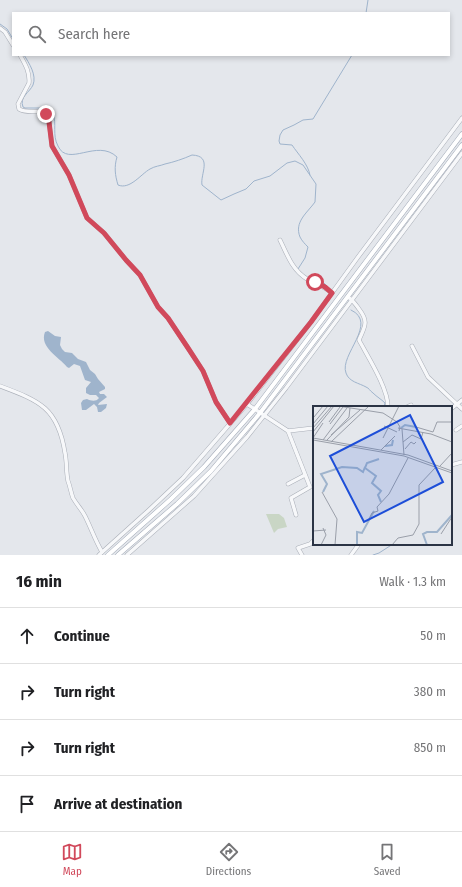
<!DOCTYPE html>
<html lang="en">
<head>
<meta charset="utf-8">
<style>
	body { margin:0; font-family:"Fira Sans Condensed",sans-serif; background:#f2f2f2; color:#202124 }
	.stop { position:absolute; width:12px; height:12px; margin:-9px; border:3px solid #d1495b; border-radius:50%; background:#fff }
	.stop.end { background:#d1495b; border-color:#fff; box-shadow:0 1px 4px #0008 }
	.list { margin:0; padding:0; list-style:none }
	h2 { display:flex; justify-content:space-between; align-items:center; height:52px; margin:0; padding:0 16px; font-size:17px }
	h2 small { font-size:13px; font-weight:400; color:#757577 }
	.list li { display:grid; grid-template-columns:26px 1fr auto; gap:12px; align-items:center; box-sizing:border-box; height:56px; padding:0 16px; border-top:1px solid #e0e0e0 }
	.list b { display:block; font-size:15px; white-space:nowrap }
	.list em { font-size:13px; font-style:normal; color:#757577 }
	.icon { flex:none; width:22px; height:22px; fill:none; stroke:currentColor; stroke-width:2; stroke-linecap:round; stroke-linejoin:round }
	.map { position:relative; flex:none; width:462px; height:555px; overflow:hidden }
	.search { position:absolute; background:#fff; box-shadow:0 2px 6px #0003; left:12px; right:12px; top:12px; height:44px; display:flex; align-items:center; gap:10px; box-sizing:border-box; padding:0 14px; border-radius:0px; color:#757577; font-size:15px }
	.sheet { height:276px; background:#fff }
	nav { display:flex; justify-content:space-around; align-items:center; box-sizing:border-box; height:56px; border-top:1px solid #e0e0e0; background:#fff; font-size:11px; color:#757577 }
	nav a { display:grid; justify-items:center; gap:2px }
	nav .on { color:#d1495b }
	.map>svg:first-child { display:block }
</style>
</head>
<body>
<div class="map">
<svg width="462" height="555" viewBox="0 0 462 555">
	<rect width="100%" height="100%" fill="#e4e7ec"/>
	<path fill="#c9d6c5" d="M266,514H279L284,518L287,527L278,529L274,533Z"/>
	<path fill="#9fb4cc" d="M48,331L55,336L61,337L60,345L62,349L65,352L72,353L78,359L86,362L90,370L95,374L98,379L105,387V389L99,392L100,394H104L107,397L99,403L98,405L107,404L106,408L101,412H98L97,407L94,404L86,410H82L81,403L83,400L87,399C91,401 96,402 99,398L96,395H90L86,393V388L91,382L85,380L80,366L74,364L69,368L67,367C59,357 39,347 45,332Z"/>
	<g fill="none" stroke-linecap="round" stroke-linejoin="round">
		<g stroke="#9fb4cc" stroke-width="1">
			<path d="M366,13L368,0"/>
			<path d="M0,24L7,29L13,39"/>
			<path d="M24,55C29,63 37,75 33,85C30,92 19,97 23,107L25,108H43L53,113C57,124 52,135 58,146C68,168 97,138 117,157C114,167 115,175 118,185C130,190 141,174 150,169C155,166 160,166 165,164C174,162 183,159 192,155C213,156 200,174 202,185L221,200L234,194L246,189L254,181L270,176L287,163L295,161L303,165L316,184L315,202C307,213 294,222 300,237C302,241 305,244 308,247L305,258L298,269"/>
			<path d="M310,175C308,164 298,154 292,145L280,144L279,141L280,135L283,130L294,125L303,120L313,119L352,55"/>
			<path d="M309,278L324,283L330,289"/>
			<path d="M351,310C379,323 339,355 346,373C349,382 359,383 366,387C369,388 370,391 373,393C377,397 381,399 385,403L384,407"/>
			<path d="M373,555L379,553L393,544"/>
		</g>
		<g stroke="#a9aeb7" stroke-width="4.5">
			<g id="minor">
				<path d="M0,28L5,32L13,45"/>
				<path d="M20,55C25,64 30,72 29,83L18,104L19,109C27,114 38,109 46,114L49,122L52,146L69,175L87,218L104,233L126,260L140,275L158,307L168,318L188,348L203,371L216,402L230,423"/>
				<path d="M280,240C287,254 292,270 307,279C316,284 324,286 332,293"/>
				<path d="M348,297C353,300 356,305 359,309C369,322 365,326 359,340C368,357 388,388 388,407"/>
				<path d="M412,346L428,377L462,409"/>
				<path d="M0,386C40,401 58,408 65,453C67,462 66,472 68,481C70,486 71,493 73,498C77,505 82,510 85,516C91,528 95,540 102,552"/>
				<path d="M247,404L288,431L314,428"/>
				<path d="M407,407L411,405"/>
				<path d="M451,409L462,400"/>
				<path d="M456,430L462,426"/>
				<path d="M288,431L310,487L291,498L296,515"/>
				<path d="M451,465L462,462"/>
				<path d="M288,484L305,475"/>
				<path d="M99,555L149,510L183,478L247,404L311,322L358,257L462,118"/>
				<path d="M127,555L194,496L247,437L286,388L462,153"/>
				<path d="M302,555L298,548L310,544L314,540"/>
				<path d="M351,555L359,544"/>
			</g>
		</g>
		<g stroke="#a3abb8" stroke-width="5">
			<g id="major">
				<path d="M108,555L171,499L204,467L255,409L462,134"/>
				<path d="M118,555L177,504L211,471L260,413L462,145"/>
			</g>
		</g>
		<use href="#minor" stroke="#f7f8fa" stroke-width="3.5"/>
		<use href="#major" stroke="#fff" stroke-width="4"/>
	</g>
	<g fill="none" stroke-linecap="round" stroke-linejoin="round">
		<path stroke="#d1495b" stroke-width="5" d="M46,114L49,122L52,146L69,175L87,218L104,233L126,260L140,275L158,307L168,318L188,348L203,371L216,402L230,423L311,322L332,293L325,287L315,282"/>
	</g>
	<g transform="translate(313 406)">
		<rect width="139" height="139" fill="#e4e7ec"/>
		<path fill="none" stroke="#9fb4cc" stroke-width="2" d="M88,22L92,19L103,21M72,40L79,39L80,34M66,53L54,57L52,62L63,70L59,77L68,85L65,89L68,96M10,86L14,78L8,68L29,61L44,62L50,66L52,61M44,139V126L49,127L61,105M114,139L110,128L114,126H124L139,109"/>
		<path fill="none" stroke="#9a9fa9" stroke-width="1" d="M25,0L70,7L84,16L87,21L86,25M1,11L10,0M16,16L27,1M0,18L15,0M17,18L30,1M71,20L84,26M103,21L120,26L124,16H139M0,22L19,0M85,22L118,28L139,36M89,23L91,49M0,26L21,0M18,29L47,4M0,32L95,49L139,65M0,32L10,17M70,32L86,0M0,34L91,50L139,67M10,34L34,2M14,34L36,11L37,2M18,36L56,0M90,36L99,29L108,33L110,26M92,43L98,36L101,38L103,36M68,44L82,30M127,60L139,47M9,86L24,113L22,139M55,115L59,107L65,105L64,101L76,88L95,52M0,125L13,124M128,128L139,111M8,139L13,129L10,122M79,139L85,132L100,129L106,118V79L122,62"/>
		<path fill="#1d4ed8" fill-opacity="0.15" stroke="#1d4ed8" stroke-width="2" d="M97,9L130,76L51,116L17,50Z"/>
		<rect width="139" height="139" fill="none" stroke="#2b3445" stroke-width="2"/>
	</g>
</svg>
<div class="stop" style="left:315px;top:282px"></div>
<div class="stop end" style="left:46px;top:114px"></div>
<div class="search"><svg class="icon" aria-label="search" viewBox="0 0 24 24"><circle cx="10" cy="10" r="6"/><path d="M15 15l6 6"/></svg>Search here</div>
</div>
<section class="sheet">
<h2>16 min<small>Walk · 1.3 km</small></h2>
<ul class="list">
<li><svg class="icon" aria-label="ahead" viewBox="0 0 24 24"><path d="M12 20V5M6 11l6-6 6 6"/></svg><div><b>Continue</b></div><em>50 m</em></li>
<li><svg class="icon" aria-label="right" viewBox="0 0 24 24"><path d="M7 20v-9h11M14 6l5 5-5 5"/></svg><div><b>Turn right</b></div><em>380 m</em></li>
<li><svg class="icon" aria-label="right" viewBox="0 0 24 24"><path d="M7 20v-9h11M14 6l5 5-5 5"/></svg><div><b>Turn right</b></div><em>850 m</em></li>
<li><svg class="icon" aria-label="arrive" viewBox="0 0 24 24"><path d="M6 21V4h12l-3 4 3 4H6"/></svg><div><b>Arrive at destination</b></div></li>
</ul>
</section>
<nav>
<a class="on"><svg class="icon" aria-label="map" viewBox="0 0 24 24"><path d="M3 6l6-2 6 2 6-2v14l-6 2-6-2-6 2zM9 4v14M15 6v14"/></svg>Map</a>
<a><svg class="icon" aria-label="directions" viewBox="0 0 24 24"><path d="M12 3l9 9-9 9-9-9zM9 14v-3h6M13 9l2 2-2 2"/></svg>Directions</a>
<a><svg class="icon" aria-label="saved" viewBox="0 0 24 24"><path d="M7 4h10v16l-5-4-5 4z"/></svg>Saved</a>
</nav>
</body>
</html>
